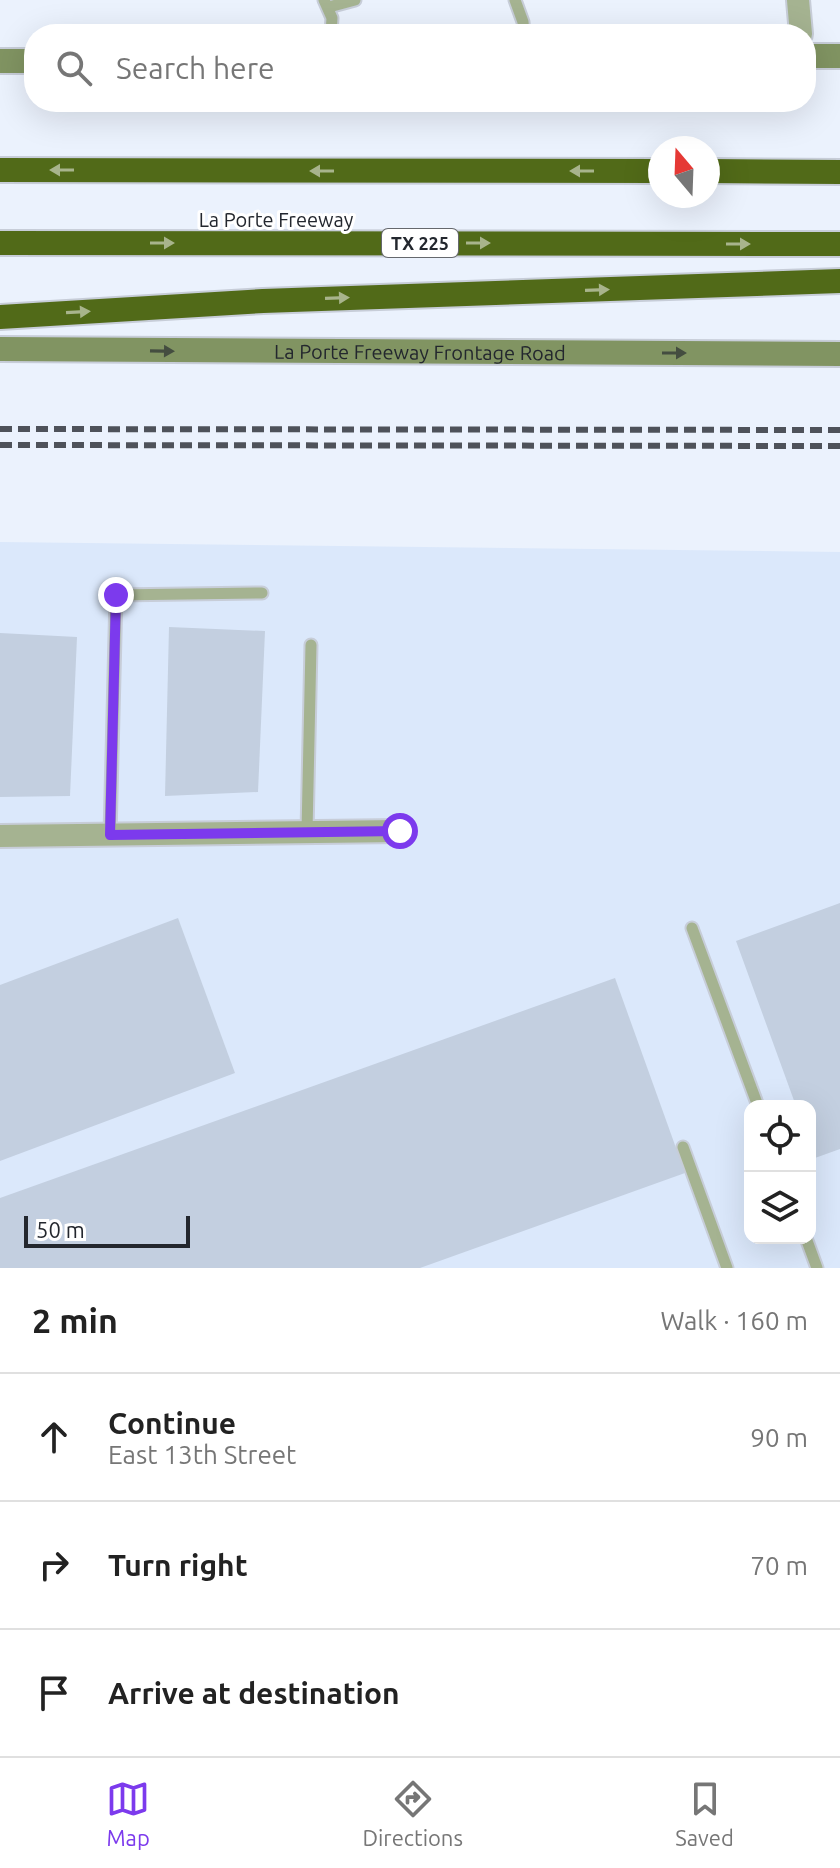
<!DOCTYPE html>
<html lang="en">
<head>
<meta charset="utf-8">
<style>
	body { margin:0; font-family:Ubuntu,sans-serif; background:#f6f6f6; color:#222 }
	.controls { position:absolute; right:24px; bottom:24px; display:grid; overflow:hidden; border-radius:16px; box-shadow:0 8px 32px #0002 }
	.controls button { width:72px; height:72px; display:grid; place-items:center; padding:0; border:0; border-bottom:2px solid #e0e0e0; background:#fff; color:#222; font:40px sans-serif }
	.compass { position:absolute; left:648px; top:136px; width:72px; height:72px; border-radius:50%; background:#fff; box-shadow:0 8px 32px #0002; rotate:341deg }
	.scale { position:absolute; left:24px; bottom:20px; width:166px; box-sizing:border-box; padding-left:8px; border:4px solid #23272e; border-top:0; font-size:22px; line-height:28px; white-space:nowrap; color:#23272e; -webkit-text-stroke:6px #fff; paint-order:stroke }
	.stop { position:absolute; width:24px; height:24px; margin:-18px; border:6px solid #7c3aed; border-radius:50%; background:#fff }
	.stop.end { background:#7c3aed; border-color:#fff; box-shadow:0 2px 8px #0008 }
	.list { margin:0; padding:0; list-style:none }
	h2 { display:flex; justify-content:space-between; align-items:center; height:104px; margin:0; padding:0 32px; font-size:34px }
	h2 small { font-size:26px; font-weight:400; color:#767676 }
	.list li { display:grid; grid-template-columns:52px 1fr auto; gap:24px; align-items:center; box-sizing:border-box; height:128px; padding:0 32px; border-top:2px solid #e0e0e0 }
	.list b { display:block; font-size:30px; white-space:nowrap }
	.list p { margin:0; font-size:26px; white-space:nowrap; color:#767676 }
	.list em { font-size:26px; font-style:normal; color:#767676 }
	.icon { flex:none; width:44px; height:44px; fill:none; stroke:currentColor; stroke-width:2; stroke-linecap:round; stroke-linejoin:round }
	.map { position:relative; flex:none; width:840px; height:1268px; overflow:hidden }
	.search { position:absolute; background:#fff; box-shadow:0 8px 32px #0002; left:24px; right:24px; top:24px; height:88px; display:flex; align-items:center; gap:20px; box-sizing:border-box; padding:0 28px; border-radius:32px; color:#767676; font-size:30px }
	.sheet { height:488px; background:#fff }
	nav { display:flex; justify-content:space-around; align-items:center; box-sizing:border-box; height:112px; border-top:2px solid #e0e0e0; background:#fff; font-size:22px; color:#767676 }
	nav a { display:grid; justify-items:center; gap:4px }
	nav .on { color:#7c3aed }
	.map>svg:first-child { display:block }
</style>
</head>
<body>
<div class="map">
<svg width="840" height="1268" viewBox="0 0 840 1268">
	<rect width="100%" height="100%" fill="#ebf2fd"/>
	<path fill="#dbe8fb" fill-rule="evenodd" d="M0,542L840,552V1268H0ZM750,1106H810V1238H750Z"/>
	<g fill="#c3cfe0">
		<path d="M169,627L265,631L258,792L165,796Z"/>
		<path d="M0,633L77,637L70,796L0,797Z"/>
		<path d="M840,903V1149L815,1158L810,1145V1106H796L736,941Z"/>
		<path d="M178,918L235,1073L0,1161V985Z"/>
		<path d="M615,978L685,1173L420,1268H0V1198Z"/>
	</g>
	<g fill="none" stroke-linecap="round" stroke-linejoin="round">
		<g stroke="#c7cdd8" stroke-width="15">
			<g id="lane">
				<path d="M324,0L332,18L331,34"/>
				<path d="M515,0L523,22L524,34"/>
				<path d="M329,7L355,0"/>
				<path d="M307,832L311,645"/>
				<path d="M110,835L116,595L262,593"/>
				<path d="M692,928L758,1106"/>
				<path d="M683,1147L727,1268"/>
				<path d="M806,1238L817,1268"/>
			</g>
		</g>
		<g stroke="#c7cdd8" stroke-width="26">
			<g id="street">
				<path d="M798,0L801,34"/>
				<path d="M0,836L400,831"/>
			</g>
		</g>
		<g stroke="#c7cdd8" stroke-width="28">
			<g id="secondary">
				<path d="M806,56H840"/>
				<path d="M0,61H34"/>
				<path id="s1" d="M0,349L840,354"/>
			</g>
		</g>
		<g stroke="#c7cdd8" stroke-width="28">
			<g id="highway">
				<path d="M0,170L660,171"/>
				<path d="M708,171L840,172"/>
				<path d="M0,243L840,244"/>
				<path d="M0,317L263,301L840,281"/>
			</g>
		</g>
		<use href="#lane" stroke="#a5b391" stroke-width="11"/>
		<use href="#street" stroke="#a5b391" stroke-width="22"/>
		<use href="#secondary" stroke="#819462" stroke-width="24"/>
		<use href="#highway" stroke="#516a18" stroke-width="24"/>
		<g stroke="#4e525a" stroke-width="6" stroke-dasharray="12 6" stroke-linecap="butt">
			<path d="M0,429L840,430"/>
			<path d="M0,445L840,446"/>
		</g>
	</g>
	<defs><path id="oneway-solid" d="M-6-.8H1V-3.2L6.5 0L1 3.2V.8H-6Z" transform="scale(2)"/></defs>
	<g fill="#a8b48c">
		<use href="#oneway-solid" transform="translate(62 170) rotate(-180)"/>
		<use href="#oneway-solid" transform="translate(322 171) rotate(-180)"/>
		<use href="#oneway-solid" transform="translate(582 171) rotate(-180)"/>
		<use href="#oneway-solid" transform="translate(162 243)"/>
		<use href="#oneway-solid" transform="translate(478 243)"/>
		<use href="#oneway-solid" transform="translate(738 244)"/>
		<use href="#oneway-solid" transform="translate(597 290) rotate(-2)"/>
		<use href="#oneway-solid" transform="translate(337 298) rotate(-2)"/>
		<use href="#oneway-solid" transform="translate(78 312) rotate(-3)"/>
	</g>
	<g fill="#444d40">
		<use href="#oneway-solid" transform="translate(162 351) rotate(1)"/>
		<use href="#oneway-solid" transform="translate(674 353)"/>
	</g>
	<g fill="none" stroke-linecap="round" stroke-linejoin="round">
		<path stroke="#7c3aed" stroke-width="10" d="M116,595L110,835L400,831"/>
	</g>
	<g text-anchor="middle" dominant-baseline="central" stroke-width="6" stroke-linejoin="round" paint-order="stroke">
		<rect fill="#fff" stroke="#65686d" stroke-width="2" x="382" y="229" width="76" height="28" rx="6"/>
		<g font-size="18" font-weight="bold" fill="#23272e">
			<text x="420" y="243">TX 225</text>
		</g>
		<g font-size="20" fill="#23272e" stroke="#fff">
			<text x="276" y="219">La Porte Freeway</text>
			<text stroke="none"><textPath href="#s1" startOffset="420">La Porte Freeway Frontage Road</textPath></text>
		</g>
	</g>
</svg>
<div class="controls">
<button><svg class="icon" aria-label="locate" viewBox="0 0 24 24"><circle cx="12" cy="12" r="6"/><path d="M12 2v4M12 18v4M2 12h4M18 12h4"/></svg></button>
<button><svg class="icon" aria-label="layers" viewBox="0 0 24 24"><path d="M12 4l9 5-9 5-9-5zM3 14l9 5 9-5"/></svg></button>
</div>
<svg class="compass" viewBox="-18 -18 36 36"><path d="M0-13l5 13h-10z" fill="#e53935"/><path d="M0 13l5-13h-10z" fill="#767676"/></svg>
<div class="scale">50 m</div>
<div class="stop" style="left:400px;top:831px"></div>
<div class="stop end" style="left:116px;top:595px"></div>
<div class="search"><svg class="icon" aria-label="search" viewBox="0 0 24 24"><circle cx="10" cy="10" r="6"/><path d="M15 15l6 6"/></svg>Search here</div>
</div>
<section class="sheet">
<h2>2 min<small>Walk · 160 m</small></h2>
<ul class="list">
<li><svg class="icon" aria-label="ahead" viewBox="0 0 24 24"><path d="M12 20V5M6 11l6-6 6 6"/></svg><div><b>Continue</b><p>East 13th Street</p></div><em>90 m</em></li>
<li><svg class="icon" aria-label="right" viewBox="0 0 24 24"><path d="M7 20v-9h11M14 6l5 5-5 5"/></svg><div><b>Turn right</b></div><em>70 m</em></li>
<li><svg class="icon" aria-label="arrive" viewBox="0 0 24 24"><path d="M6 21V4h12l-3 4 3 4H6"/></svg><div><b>Arrive at destination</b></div></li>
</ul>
</section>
<nav>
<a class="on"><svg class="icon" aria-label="map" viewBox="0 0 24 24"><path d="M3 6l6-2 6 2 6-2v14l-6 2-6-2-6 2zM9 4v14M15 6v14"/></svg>Map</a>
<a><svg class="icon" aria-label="directions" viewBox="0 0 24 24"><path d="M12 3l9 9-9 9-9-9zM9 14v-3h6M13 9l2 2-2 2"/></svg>Directions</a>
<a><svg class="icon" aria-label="saved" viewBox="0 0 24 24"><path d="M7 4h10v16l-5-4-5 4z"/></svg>Saved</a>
</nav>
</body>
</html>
